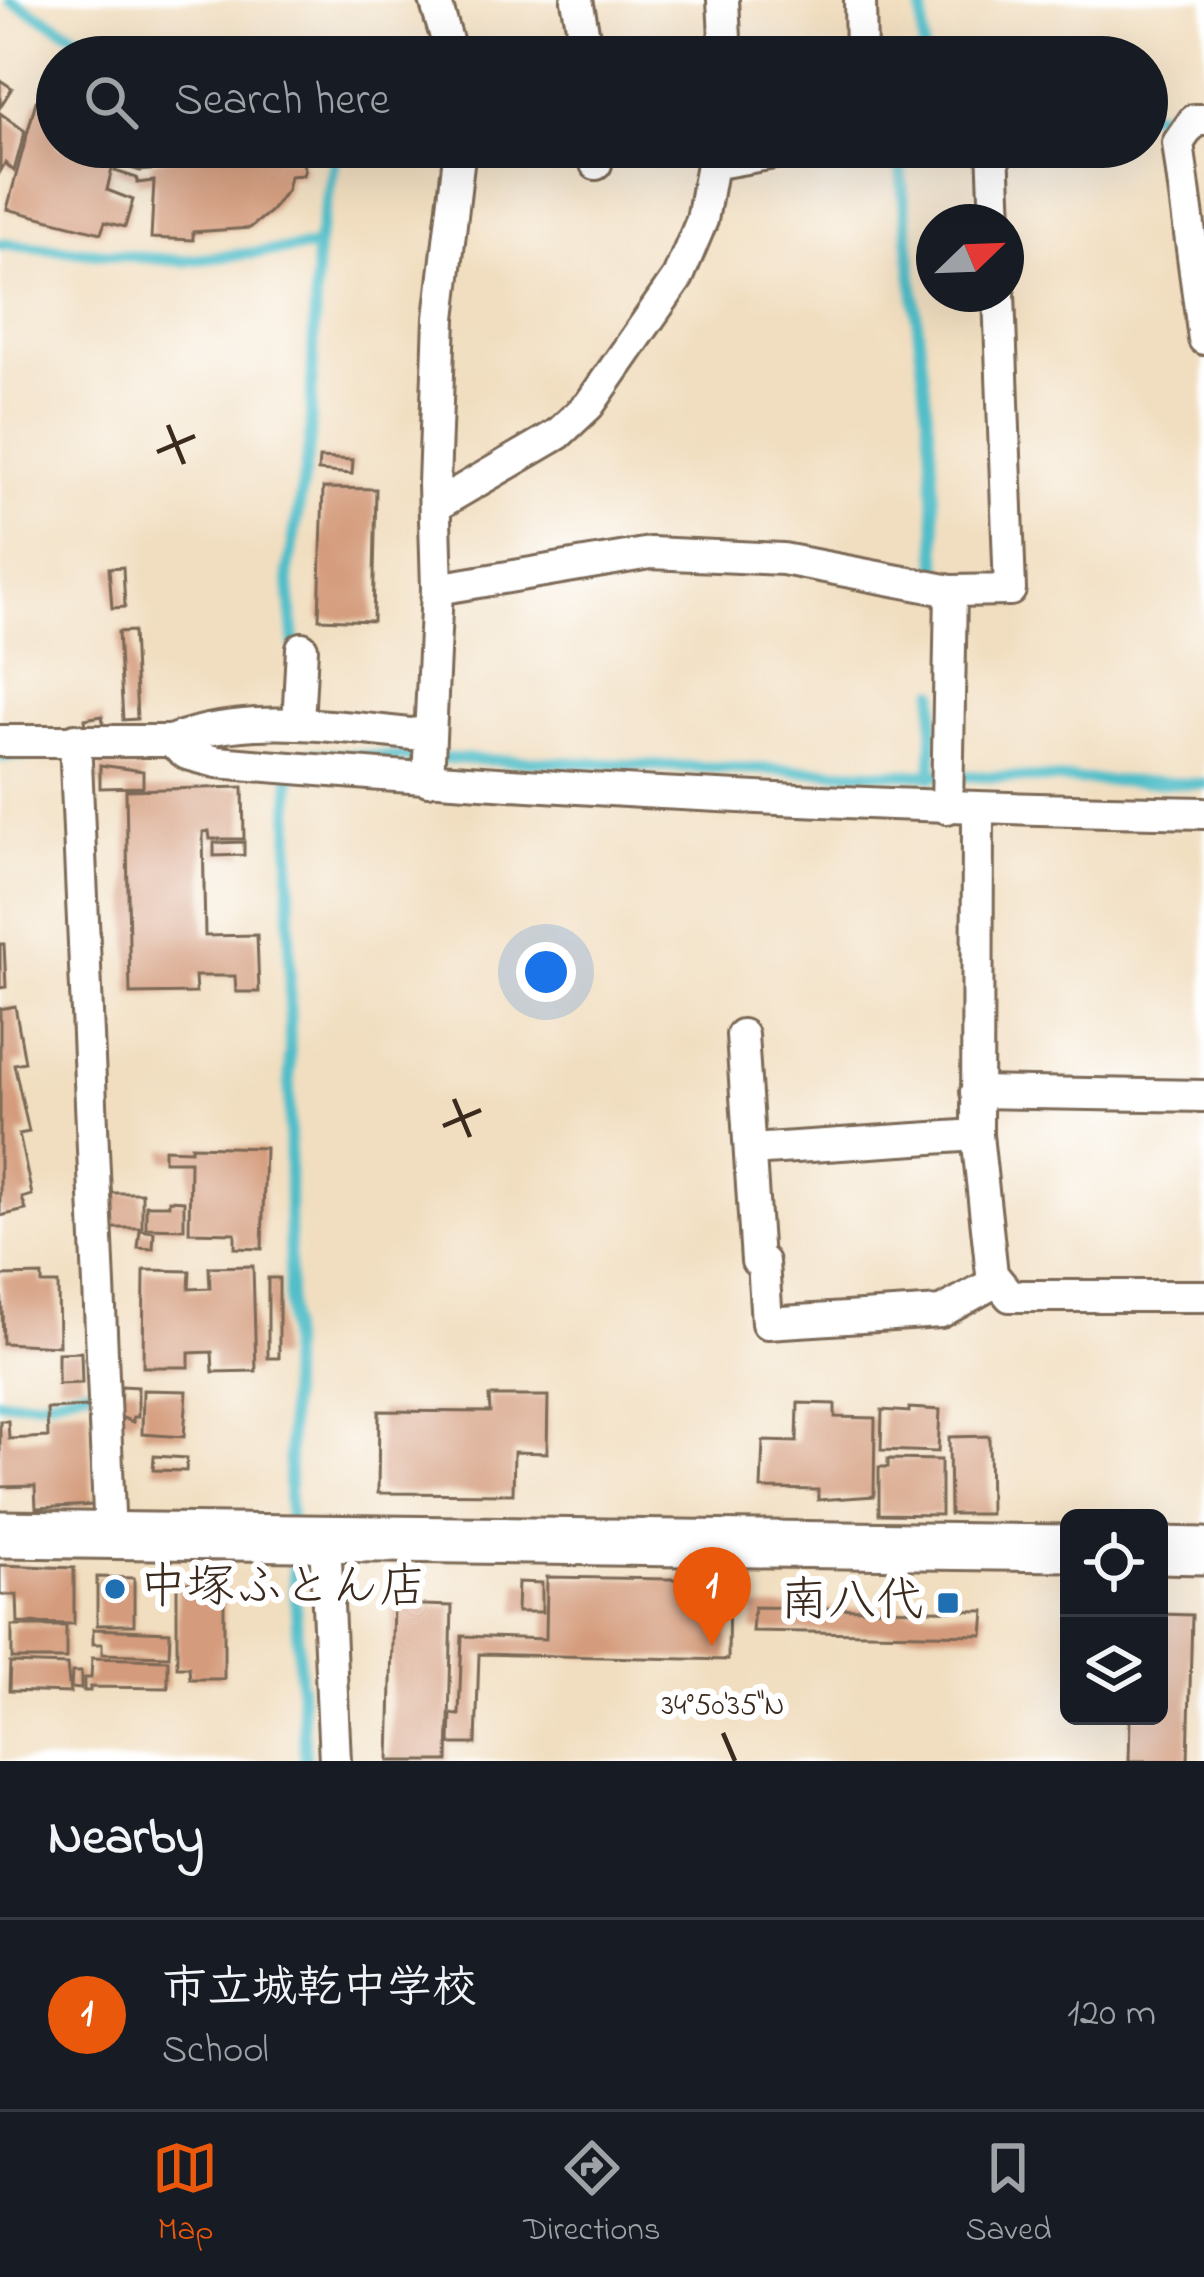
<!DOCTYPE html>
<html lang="en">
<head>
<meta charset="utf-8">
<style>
	body { margin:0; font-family:"Indie Flower","Klee One",sans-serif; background:#20242c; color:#f1f3f6 }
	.controls { position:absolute; right:36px; bottom:36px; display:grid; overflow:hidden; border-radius:18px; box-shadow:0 12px 48px #0002 }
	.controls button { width:108px; height:108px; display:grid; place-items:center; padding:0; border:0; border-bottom:3px solid #363941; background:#171b24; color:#f1f3f6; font:60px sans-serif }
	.compass { position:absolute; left:916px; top:204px; width:108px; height:108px; border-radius:50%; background:#171b24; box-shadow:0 12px 48px #0002; rotate:67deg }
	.you { position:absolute; left:546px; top:972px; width:42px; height:42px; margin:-30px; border:9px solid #fff; border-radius:50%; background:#1a73e8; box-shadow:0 0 0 18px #1a73e833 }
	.badge { display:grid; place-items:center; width:78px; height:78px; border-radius:50%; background:#ea580c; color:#fff; font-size:39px; font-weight:700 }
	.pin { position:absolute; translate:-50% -99px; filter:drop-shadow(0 3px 6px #0008) }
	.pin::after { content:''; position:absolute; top:63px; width:42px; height:36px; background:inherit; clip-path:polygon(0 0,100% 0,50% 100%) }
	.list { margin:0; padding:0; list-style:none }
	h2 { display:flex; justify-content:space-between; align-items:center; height:156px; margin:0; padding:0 48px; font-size:51px }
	h2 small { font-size:39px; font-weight:400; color:#9ea1a6 }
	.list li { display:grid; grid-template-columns:78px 1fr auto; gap:36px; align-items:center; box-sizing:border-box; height:192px; padding:0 48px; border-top:3px solid #363941 }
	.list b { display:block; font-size:45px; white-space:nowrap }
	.list p { margin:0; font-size:39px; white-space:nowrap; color:#9ea1a6 }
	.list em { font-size:39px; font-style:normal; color:#9ea1a6 }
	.icon { flex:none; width:66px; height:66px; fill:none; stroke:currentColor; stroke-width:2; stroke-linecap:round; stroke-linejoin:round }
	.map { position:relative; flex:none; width:1204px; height:1761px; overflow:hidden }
	.search { position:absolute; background:#171b24; box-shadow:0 12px 48px #0002; left:36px; right:36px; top:36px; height:132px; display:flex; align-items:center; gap:30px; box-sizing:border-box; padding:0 42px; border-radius:66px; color:#9ea1a6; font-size:45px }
	.sheet { height:348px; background:#171b24 }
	nav { display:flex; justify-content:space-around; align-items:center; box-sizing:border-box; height:168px; border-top:3px solid #363941; background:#171b24; font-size:33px; color:#9ea1a6 }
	nav a { display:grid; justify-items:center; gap:6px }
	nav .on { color:#ea580c }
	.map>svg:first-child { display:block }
</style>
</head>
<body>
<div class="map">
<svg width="1204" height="1761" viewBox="0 0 1204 1761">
	<rect width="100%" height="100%" fill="#fff"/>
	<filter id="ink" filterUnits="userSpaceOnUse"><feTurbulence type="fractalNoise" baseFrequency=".00833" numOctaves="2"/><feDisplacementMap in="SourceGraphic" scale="24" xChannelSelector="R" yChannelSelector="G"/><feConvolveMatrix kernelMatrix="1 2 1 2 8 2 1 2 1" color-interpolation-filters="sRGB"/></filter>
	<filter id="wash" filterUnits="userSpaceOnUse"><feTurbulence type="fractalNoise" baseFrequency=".004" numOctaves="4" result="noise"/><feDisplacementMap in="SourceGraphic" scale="48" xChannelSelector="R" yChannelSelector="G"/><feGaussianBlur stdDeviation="2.7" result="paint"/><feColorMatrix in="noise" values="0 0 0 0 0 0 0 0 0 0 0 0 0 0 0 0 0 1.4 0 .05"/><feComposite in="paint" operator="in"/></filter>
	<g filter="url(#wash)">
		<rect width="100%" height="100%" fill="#f1dec0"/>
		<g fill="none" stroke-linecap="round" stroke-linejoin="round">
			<g stroke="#51bec8" stroke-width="12">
				<path d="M10,0L116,57"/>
				<path d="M922,0L924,57"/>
				<path d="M1147,113L1166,115"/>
				<path d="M502,147L562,158L713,157"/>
				<path d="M898,147L931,444L939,588"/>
				<path d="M0,244L183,261L317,246"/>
				<path d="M295,651L288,572L310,440L317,246L338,147"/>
				<path d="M0,756L27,755"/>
				<path d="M931,777L935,692"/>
				<path d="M0,1401H41L90,1388"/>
				<path d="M305,1761L289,1501L290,777L311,754L1204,784"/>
			</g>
		</g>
		<g id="blocks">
			<g fill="#d49b7b">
				<path d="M0,80L12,88L0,107Z"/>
				<path d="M57,86V147H145L140,162L115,156L107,190L133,200L125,227L105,222L101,233L7,209L36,101L48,102Z"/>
				<path d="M0,113L25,131L14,171L5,163L0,172Z"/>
				<path d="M180,147H271L275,155L301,159L305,169L303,175L290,176L287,190L271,211L250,228L193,232V240L151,238L154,181L137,183V178L115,171L118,164L140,171L151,170V161L180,156Z"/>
				<path d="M319,458L353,460L352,474L318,471Z"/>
				<path d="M323,488L376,489L373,621L319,619Z"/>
				<path d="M123,567L125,607L112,608L109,568Z"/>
				<path d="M133,631L137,719L123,720L118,632Z"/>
				<path d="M102,716L104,726L86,728L85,719Z"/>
				<path d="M100,765L143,771V787L100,788Z"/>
				<path d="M243,787L244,839H210L209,831L203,832L205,936L257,935L259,992H236L235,976H195L196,993L130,994L126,790Z"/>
				<path d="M244,842V855L214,856V843Z"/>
				<path d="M0,944H4L6,987L0,988Z"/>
				<path d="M15,1006L25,1062L14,1064L29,1132L19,1134L32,1195L22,1198L26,1210L0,1216V1009Z"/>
				<path d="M191,1146L265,1148L262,1249L235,1248V1233L189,1232L190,1161H164V1149L191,1150Z"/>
				<rect x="109" y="1193" width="33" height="35"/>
				<path d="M169,1200L184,1201V1229L146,1228V1205H169Z"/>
				<path d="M140,1230L154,1232L153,1249L138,1248Z"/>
				<path d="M253,1266L256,1371L213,1372L212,1352L189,1353V1367H143L144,1270L190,1271L189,1289L210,1288L209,1267Z"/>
				<path d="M42,1275V1284H58L59,1346L3,1343L1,1276Z"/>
				<rect x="268" y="1278" width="11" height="80"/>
				<path d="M81,1352L82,1383L58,1384V1353Z"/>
				<path d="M121,1386L138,1387V1417H133V1422L120,1417Z"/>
				<path d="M143,1390L187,1391L184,1437L142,1434Z"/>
				<path d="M489,1396H548L547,1453L514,1452L513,1494L378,1493L379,1411L490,1412Z"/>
				<path d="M798,1403L835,1404V1417L875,1418L874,1496L818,1500V1490L761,1489L763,1441L797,1442Z"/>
				<path d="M88,1407L93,1505L36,1508L35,1486L0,1487V1421H8L9,1439L48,1437L47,1409Z"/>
				<path d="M909,1408L940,1410L938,1452L881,1450L882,1410L909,1412Z"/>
				<path d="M989,1436L990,1514H950L949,1437Z"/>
				<path d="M154,1456L187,1458L186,1471L153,1470Z"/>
				<path d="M888,1459L941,1460V1515L879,1514V1467H888Z"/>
				<path d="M0,1565L74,1568V1624L18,1623L17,1595H0Z"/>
				<path d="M97,1577L134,1578V1625H97Z"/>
				<path d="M547,1577L729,1580L728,1660L479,1654L476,1744H450L451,1714L459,1715L462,1636L546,1639Z"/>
				<path d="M518,1582L542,1583V1612H517Z"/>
				<path d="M177,1583H224V1679H190L189,1667H177Z"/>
				<path d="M393,1604L452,1606L448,1761H389Z"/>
				<path d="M754,1607L985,1611L983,1635L752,1631Z"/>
				<path d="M1159,1614L1192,1615L1188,1761H1129L1130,1716H1159Z"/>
				<rect x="12" y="1626" width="54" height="33"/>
				<path d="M93,1629L170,1632L169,1656L102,1654V1644H93Z"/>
				<path d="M92,1658L168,1660V1688L90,1687V1691H84V1678H91Z"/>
				<path d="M10,1663L67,1665L70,1693L9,1691Z"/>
				<path d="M72,1672H81V1689L71,1688Z"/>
			</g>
		</g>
	</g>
	<g filter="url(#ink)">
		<use href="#blocks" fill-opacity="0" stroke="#7b6957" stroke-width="3"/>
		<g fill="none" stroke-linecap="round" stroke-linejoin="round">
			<g stroke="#7b6957" stroke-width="36">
				<g id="street">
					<path d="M435,0L452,57"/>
					<path d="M577,0L588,57"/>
					<path d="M723,0L726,57"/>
					<path d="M860,0L861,57"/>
					<path d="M1204,120H1194L1178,143L1204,339"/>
					<path d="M595,147L596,164"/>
					<path d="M993,147L996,222"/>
					<path d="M435,506L558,434L589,405L678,277L702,220L712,164L808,147"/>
					<path d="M437,589L650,553L783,559L951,591L1010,590L999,294"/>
					<path d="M298,724L302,648"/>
					<path d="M75,739L110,1536"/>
					<path d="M0,741H170L187,754L217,762C546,790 875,807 1204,813"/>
					<path d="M170,741C247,712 332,726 412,734L430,731"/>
					<path d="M428,780L437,589L434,484L440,318L460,147"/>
					<path d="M947,808L951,591"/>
					<path d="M978,809L977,1135L992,1274L1010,1296H1204"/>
					<path d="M742,1035L757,1261L763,1262L767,1323L941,1312L997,1281"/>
					<path d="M976,1092L1204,1096"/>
					<path d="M750,1150L977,1135"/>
					<path d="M325,1538L335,1761"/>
				</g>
			</g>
			<g stroke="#7b6957" stroke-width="51">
				<g id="secondary">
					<path d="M0,1534L1069,1548"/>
					<path d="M1159,1550L1204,1551"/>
				</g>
			</g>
			<use href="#street" stroke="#fff" stroke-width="30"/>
			<use href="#secondary" stroke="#fff" stroke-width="45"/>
		</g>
	</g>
	<path fill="none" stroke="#3b2a1e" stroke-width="4.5" d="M168,425L184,464M157,452L195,436M454,1099L470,1137M443,1126L481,1110M723,1733L735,1761"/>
	<g fill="#1f6fb2" stroke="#fff" stroke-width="4.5">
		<circle cx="115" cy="1589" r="12"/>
		<rect x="936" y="1591" width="24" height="24" rx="6"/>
	</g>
	<g text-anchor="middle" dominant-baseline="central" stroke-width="12" stroke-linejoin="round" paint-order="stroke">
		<g font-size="48" fill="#3b2a1e" stroke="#fff" text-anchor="start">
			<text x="139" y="1589">中塚ふとん店</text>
			<text x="924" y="1603" text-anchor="end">南八代</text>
		</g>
	</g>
	<g font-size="30" text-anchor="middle" fill="#3b2a1e" stroke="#fff" stroke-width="12" stroke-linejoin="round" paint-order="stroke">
		<text x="723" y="1714">34°50'35"N</text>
	</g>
</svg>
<div class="controls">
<button><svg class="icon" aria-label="locate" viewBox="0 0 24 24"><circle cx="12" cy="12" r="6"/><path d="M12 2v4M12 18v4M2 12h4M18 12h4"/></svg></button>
<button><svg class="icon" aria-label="layers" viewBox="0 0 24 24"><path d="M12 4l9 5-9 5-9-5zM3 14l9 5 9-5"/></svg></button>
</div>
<svg class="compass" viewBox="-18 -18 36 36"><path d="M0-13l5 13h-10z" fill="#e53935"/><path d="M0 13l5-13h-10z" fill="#9ea1a6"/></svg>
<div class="you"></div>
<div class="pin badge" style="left:712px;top:1646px">1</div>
<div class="search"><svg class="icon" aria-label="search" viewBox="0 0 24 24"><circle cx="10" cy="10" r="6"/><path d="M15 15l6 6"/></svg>Search here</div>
</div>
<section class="sheet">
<h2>Nearby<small></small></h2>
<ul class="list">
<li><span class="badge">1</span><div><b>市立城乾中学校</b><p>School</p></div><em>120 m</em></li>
</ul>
</section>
<nav>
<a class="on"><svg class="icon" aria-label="map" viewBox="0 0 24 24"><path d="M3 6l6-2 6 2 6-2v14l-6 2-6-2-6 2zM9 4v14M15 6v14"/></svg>Map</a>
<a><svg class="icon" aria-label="directions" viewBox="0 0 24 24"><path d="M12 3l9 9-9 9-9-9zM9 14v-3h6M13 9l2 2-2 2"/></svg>Directions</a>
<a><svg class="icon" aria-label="saved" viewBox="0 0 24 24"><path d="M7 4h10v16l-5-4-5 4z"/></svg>Saved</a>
</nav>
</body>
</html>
